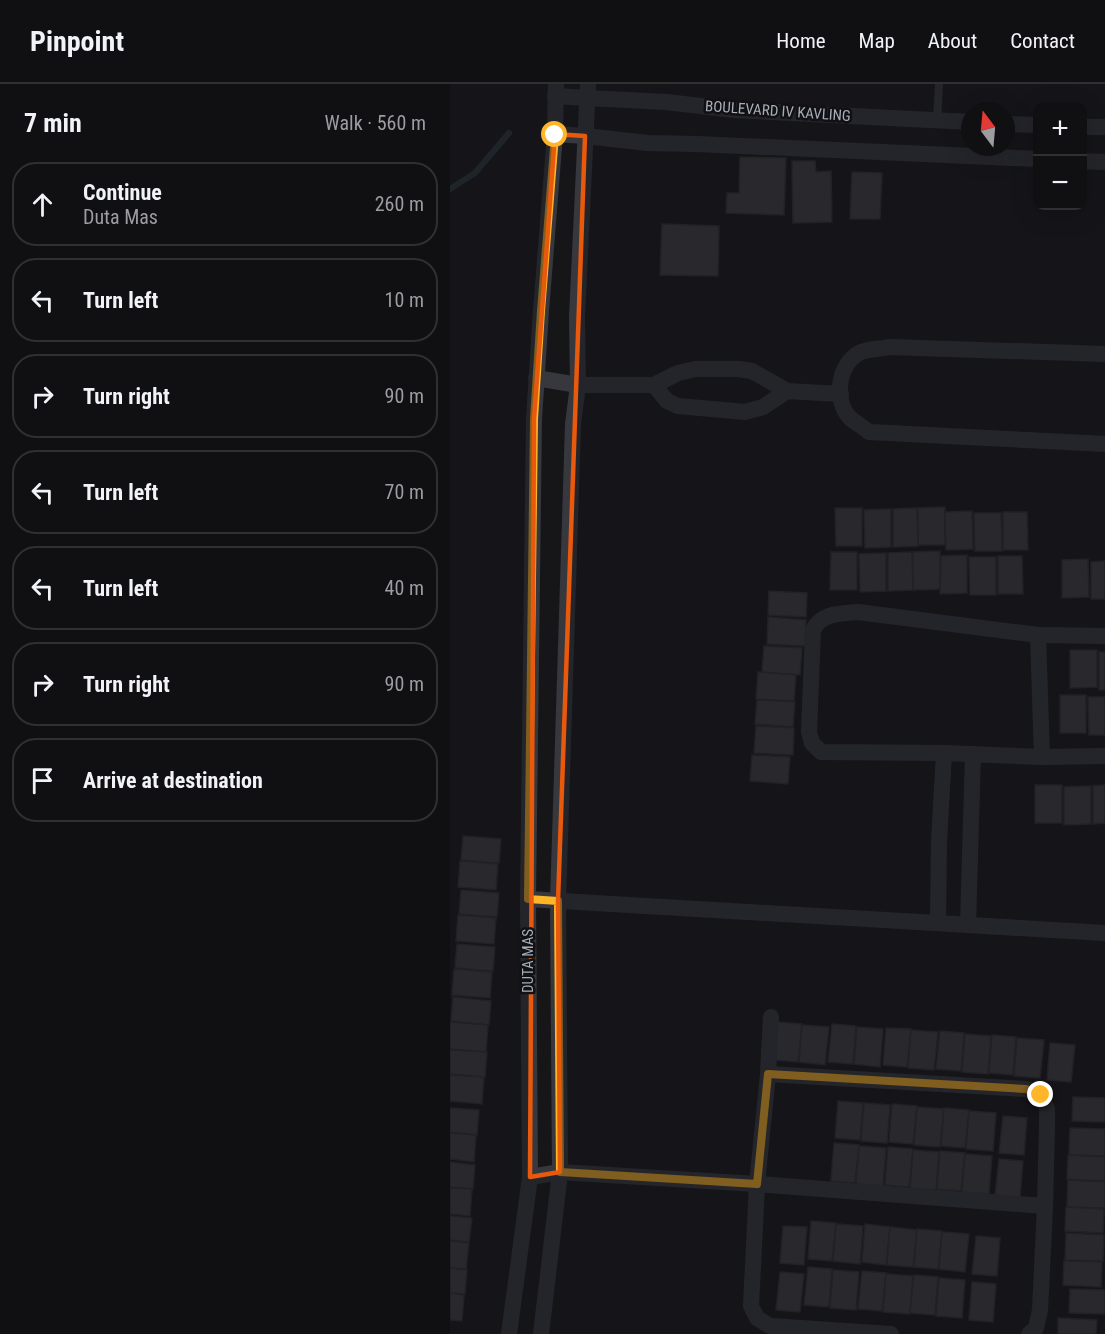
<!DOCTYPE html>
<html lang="en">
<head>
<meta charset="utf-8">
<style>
	body { margin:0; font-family:"Roboto Condensed",sans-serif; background:#19191c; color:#f1f3f6 }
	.controls { position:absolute; right:18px; top:18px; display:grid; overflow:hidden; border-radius:12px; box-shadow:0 6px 24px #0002 }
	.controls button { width:54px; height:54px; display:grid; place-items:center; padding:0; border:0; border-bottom:2px solid #303033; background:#101013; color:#f1f3f6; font:30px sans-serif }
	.compass { position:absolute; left:511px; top:18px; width:54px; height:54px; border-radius:50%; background:#101013; box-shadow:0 6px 24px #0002; rotate:344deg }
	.stop { position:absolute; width:18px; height:18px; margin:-14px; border:4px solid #ffb528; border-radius:50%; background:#fff }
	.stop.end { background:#ffb528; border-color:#fff; box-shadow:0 2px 6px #0008 }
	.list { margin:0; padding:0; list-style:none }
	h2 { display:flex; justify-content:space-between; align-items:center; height:78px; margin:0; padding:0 24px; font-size:26px }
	h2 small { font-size:20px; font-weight:400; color:#9c9da0 }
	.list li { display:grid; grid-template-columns:39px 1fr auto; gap:18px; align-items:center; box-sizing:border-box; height:84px; margin:0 12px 12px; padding:0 12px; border:2px solid #303033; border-radius:24px }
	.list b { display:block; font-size:22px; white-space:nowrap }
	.list p { margin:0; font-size:20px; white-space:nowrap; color:#9c9da0 }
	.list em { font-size:20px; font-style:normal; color:#9c9da0 }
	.icon { flex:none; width:33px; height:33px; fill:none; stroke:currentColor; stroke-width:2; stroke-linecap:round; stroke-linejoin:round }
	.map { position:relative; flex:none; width:655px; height:1250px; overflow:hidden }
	header { display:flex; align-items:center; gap:36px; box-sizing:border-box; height:84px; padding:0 30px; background:#101013; border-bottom:2px solid #303033 }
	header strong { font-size:28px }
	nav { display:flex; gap:33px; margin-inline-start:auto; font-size:21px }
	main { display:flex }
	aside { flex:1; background:#101013 }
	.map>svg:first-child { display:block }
</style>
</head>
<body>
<header>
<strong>Pinpoint</strong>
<nav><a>Home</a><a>Map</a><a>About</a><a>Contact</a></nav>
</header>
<main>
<aside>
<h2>7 min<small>Walk · 560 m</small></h2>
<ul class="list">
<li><svg class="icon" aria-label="ahead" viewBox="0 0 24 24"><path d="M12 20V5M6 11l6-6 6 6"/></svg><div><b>Continue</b><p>Duta Mas</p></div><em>260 m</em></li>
<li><svg class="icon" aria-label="left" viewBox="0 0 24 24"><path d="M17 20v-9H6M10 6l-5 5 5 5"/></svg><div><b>Turn left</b></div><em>10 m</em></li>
<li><svg class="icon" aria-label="right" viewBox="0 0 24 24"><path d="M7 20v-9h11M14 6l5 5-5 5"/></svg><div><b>Turn right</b></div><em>90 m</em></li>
<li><svg class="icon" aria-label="left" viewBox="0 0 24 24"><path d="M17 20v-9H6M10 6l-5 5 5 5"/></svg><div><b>Turn left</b></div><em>70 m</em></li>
<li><svg class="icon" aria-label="left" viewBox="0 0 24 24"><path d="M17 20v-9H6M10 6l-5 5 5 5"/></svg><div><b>Turn left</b></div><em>40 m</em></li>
<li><svg class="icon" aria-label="right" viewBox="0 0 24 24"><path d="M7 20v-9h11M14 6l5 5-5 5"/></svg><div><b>Turn right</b></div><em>90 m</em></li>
<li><svg class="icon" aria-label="arrive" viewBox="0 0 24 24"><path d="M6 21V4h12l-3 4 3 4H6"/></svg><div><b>Arrive at destination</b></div></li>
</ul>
</aside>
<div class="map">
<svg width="655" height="1250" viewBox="0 0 655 1250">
	<rect width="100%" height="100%" fill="#161619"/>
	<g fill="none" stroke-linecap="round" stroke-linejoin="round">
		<path stroke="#2b363e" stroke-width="6" d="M0,105L25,89L59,49"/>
	</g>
	<g fill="#404146" stroke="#303035" stroke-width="1.5">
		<path d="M290,73L336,74L334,131L276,129L277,109H289Z"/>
		<path d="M342,77H365L366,88L381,87L382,138L343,139Z"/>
		<path d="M402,88L432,89L430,135H400Z"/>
		<path d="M212,140L269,142L268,192L210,191Z"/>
		<path d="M495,423V461H468V424Z"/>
		<path d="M385,424H412V462H386Z"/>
		<path d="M467,424L468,462L443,463V425Z"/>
		<path d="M441,425V463L415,464L414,426Z"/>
		<path d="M522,427L523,465L496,466L495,428Z"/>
		<path d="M553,428H577L578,466H553Z"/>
		<path d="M524,429H551L552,467H525Z"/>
		<path d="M490,467V505L463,506V468Z"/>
		<path d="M381,468H407V506H380Z"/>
		<path d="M462,468L463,506L438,507V469Z"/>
		<path d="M436,469V507L410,508L409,470Z"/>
		<path d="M517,471V509L490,510L491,472Z"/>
		<path d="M548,472H572L573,510H548Z"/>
		<path d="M519,473H546V511H520Z"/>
		<path d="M638,475L639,513L612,514V476Z"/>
		<path d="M655,477V515H641V478Z"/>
		<path d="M319,507L357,509L356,533L318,531Z"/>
		<path d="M318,533L356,536L355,562L317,560Z"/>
		<path d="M314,562L352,564L350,591L312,588Z"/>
		<path d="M620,566H647V603L620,604Z"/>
		<rect x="649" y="568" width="6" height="38"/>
		<path d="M308,588L346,591L344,617L306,615Z"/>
		<rect x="610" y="611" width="26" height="38"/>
		<path d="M638,613H655V651H639Z"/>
		<path d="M307,616L345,618L343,643L305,640Z"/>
		<path d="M306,642L344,644L343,671L304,669Z"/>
		<path d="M302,671L340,673L338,700L300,697Z"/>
		<rect x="585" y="701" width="27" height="38"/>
		<path d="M655,701V739L643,740V702Z"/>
		<path d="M641,702V740L614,741V703Z"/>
		<path d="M13,752L51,755L49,779L11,776Z"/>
		<path d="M10,777L48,780L46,806L8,803Z"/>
		<path d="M11,806L49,809L47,833L9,830Z"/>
		<path d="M8,831L46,834L44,860L6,857Z"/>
		<path d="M7,860L45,863L43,887L5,884Z"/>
		<path d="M4,885L42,888L40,914L2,911Z"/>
		<path d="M3,913L41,917L39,941L1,937Z"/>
		<path d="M0,938L38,941L36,968L0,965Z"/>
		<path d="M327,938L352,940L348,978L324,976Z"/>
		<path d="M382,940L406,942L403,980L378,978Z"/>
		<path d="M352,941L379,943L375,981L349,978Z"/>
		<path d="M407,943L433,945L430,983L404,980Z"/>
		<path d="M436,944L461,945L457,983L433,981Z"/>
		<path d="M461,946L488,948L484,986L458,984Z"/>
		<path d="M490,947L514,949L511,987L486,985Z"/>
		<path d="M515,950L541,952L538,990L512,988Z"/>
		<path d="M542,951L566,953L563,991L539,989Z"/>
		<path d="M567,954L594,956L590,994L564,992Z"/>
		<path d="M600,959L625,961L621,998L597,996Z"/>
		<path d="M0,966L37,968L35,993L0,990Z"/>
		<path d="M0,991L34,993L32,1020L0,1017Z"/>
		<path d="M623,1013L655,1014V1038L622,1037Z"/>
		<path d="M388,1017L413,1019L410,1056L385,1054Z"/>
		<path d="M414,1019L440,1021L437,1059L411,1057Z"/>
		<path d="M442,1020L467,1022L463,1060L439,1058Z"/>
		<path d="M467,1023L494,1025L490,1063L464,1061Z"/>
		<path d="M0,1024L29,1026L27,1051L0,1048Z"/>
		<path d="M494,1024L519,1026L515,1064L491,1062Z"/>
		<path d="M519,1027L546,1029L543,1067L516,1065Z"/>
		<path d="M553,1032L577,1034L574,1071L549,1069Z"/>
		<path d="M620,1044L655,1045V1072L619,1071Z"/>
		<path d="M0,1049L26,1051L24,1078L0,1075Z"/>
		<path d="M384,1059L409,1061L405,1099L381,1097Z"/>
		<path d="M409,1062L436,1064L433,1102L406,1100Z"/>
		<path d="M438,1063L463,1065L459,1103L435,1101Z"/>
		<path d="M463,1066L489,1068L486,1106L460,1104Z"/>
		<path d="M490,1067L515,1069L511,1107L487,1105Z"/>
		<path d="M515,1070L542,1072L539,1110L512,1108Z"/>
		<path d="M618,1071L655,1073V1097L617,1095Z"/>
		<path d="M549,1075L573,1077L570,1115L545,1112Z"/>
		<path d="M0,1078L25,1081L23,1105L0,1103Z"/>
		<path d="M618,1096L655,1098V1124L617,1123Z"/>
		<path d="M0,1104L22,1105L20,1132L0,1130Z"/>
		<path d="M616,1123L654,1125L653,1149L615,1147Z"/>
		<path d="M0,1132L22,1134L19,1158L0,1156Z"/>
		<path d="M361,1137L386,1139L382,1177L358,1175Z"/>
		<path d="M386,1140L413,1142L410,1180L383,1177Z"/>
		<path d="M415,1140L440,1143L436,1181L412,1178Z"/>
		<path d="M333,1142L357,1143L354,1181L330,1179Z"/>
		<path d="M440,1143L467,1146L463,1183L437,1181Z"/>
		<path d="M467,1145L492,1147L488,1185L464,1183Z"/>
		<path d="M492,1148L519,1150L515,1188L489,1185Z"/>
		<path d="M616,1149L654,1151L653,1177L615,1176Z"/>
		<path d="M526,1152L550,1154L547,1192L522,1190Z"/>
		<path d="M0,1157L19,1159L16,1185L0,1184Z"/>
		<path d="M614,1177L652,1178L651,1203L613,1201Z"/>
		<path d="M358,1183L382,1185L379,1223L354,1221Z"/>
		<path d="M0,1184L17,1186L15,1210L0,1209Z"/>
		<path d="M383,1186L409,1188L406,1226L380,1224Z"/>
		<path d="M412,1187L436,1189L432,1227L408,1225Z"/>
		<path d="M330,1188L354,1190L350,1228L326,1226Z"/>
		<path d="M436,1190L463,1192L460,1230L433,1228Z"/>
		<path d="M464,1191L488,1193L485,1231L460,1229Z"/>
		<path d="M489,1194L515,1196L512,1234L486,1232Z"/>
		<path d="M522,1198L546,1200L543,1238L519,1236Z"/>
		<path d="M620,1205L655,1206V1230L619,1229Z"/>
		<path d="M0,1209L14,1211L12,1237L0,1236Z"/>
		<path d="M608,1234L647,1236L646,1250H608Z"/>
	</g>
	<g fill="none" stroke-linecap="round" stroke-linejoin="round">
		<path stroke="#37383e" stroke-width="8" d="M487,37L489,0"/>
		<g stroke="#37383e" stroke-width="16">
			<path d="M105,12L137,14L216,18L285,26L520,38"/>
			<path d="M556,40L588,41"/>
			<path d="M632,43H655"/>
			<path d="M105,50L135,52L198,59L247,60L588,75"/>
			<path d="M632,77L655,78"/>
			<path d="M655,270L439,263C430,265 419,265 411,268C388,279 383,316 400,334C406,339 413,343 419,348L655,360"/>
			<path d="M86,294L128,301H204"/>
			<path d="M337,307L313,323L295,328L228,322L217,317L204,301L228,289L245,285H289L302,287L337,307L391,310"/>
			<path d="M588,551L592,673"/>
			<path d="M655,552L588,551L408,528C390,530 372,528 363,546L359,648L362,659L371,668L494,669L592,673L655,672"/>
			<path d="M78,815L655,849"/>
			<path d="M488,839L489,758L494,669"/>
			<path d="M518,841L523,670"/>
			<path d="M321,933L318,990L307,1100L301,1222L307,1234L320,1242L441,1250"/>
			<path d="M318,990L576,1005L591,1011L597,1025V1041L595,1122L590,1226L586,1244L579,1250"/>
			<path d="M80,1093L110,1088L307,1100L595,1122"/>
			<path d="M59,1250L80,1093L78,815L84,335L91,227L105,50L106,0"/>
			<path d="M91,1250L110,1088L108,817L123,340L128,301L127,233L138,0"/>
		</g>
	</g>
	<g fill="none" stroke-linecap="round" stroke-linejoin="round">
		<path stroke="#ffb528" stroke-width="8" d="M105,51L91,227L84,335L78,815L108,817L110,1088L307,1100L318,990L576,1005L591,1011"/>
	</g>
	<path d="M0 0H655V1250H0ZM105,50L135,52L108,817L110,1088L80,1093L84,335Z" fill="#161619" fill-opacity=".55" fill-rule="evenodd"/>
	<path fill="none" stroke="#e8590c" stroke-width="4.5" stroke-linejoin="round" d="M105,50L135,52L108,817L110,1088L80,1093L84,335Z"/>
	<g text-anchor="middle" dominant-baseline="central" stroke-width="5" stroke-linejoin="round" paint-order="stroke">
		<g font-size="15" fill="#a8adba" stroke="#111114">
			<text transform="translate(328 27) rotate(4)">BOULEVARD IV KAVLING</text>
			<text transform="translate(78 877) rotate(-90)">DUTA MAS</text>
		</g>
	</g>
</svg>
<div class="controls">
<button>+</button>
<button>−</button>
</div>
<svg class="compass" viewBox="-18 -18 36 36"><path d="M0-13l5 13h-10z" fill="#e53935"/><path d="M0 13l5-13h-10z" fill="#9c9da0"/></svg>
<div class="stop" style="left:105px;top:51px"></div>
<div class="stop end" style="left:591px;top:1011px"></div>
</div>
</main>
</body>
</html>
